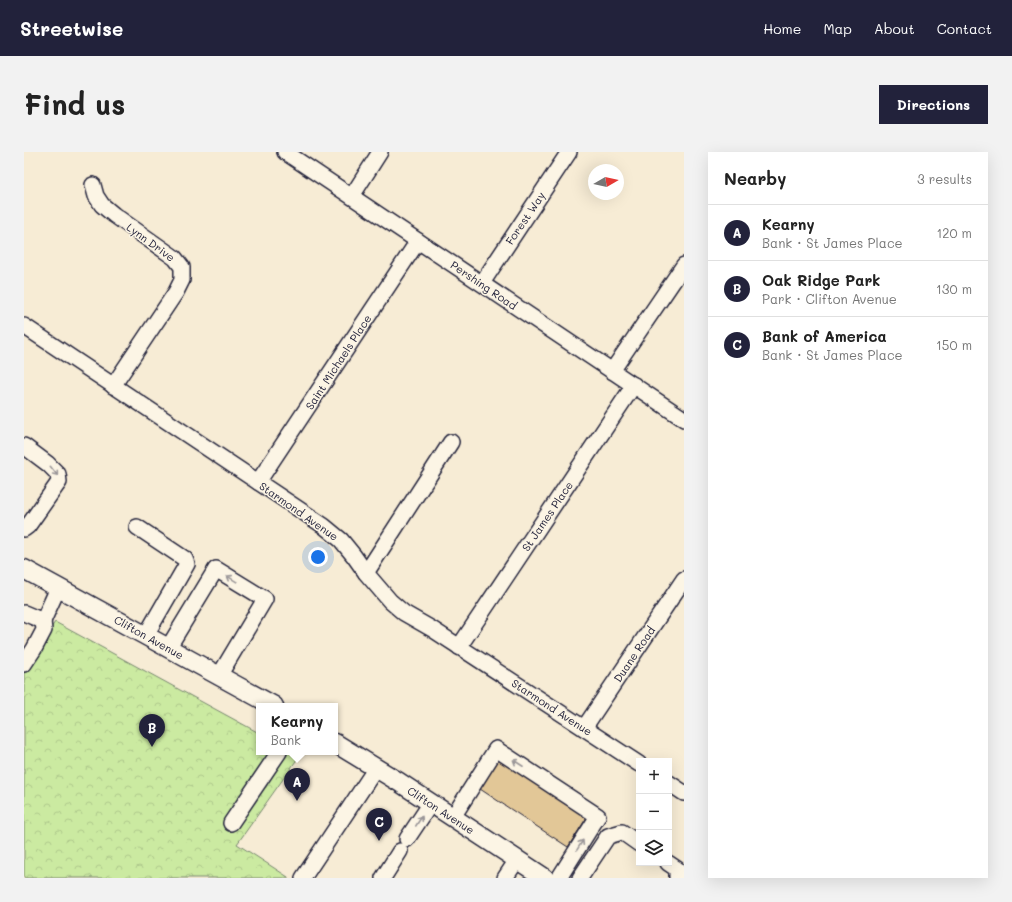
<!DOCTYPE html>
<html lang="en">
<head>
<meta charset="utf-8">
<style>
	body { margin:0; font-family:Mali,sans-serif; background:#f2f2f2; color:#222 }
	.controls { position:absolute; right:12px; bottom:12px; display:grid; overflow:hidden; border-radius:0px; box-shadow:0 4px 16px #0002 }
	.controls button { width:36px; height:36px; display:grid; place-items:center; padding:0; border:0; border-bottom:1px solid #e0e0e0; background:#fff; color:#222; font:20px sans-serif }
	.compass { position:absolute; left:564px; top:12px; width:36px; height:36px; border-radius:50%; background:#fff; box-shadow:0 4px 16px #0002; rotate:81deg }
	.you { position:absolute; left:294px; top:405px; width:14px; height:14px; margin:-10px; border:3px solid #fff; border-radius:50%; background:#1a73e8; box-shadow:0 0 0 6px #1a73e833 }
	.badge { display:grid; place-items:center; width:26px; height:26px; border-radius:50%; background:#22223b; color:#fff; font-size:13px; font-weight:700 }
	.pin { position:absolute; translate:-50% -33px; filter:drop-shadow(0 1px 2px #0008) }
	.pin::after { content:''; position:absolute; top:21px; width:14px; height:12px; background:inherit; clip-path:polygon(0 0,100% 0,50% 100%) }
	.popup { position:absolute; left:232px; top:551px; width:82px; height:52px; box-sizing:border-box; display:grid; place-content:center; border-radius:0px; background:#fff; filter:drop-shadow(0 1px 3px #0005); font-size:13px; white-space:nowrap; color:#767676 }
	.popup b { font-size:15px; color:#222 }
	.popup::after { content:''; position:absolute; left:50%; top:100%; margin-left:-8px; border:8px solid transparent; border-top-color:#fff }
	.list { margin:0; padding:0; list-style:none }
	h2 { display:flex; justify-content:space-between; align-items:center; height:52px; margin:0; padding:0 16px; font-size:17px }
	h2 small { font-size:13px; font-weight:400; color:#767676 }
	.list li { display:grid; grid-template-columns:26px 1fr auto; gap:12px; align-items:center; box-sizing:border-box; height:56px; padding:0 16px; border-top:1px solid #e0e0e0 }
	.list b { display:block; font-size:15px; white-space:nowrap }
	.list p { margin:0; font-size:13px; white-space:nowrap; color:#767676 }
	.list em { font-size:13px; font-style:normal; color:#767676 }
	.icon { flex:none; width:22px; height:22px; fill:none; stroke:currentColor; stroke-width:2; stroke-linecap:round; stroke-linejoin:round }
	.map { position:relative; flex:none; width:660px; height:726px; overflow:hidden; border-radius:0px }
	header { display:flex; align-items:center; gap:24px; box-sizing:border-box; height:56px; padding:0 20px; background:#22223b; color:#fff }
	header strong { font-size:19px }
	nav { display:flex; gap:22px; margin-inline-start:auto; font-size:14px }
	.intro { display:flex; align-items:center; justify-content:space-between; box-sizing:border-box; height:96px; padding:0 24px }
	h1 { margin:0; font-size:28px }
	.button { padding:10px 18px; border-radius:0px; background:#22223b; color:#fff; font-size:14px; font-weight:700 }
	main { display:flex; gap:24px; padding:0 24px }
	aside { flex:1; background:#fff; border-radius:0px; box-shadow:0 4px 16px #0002 }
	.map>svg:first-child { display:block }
</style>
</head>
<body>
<header>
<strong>Streetwise</strong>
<nav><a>Home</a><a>Map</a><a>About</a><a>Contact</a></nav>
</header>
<div class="intro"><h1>Find us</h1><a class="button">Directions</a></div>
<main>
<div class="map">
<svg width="660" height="726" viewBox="0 0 660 726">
	<defs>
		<pattern id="park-crowns" width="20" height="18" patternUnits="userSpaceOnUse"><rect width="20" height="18" fill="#cbeaa1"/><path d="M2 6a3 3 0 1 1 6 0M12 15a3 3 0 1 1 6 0" fill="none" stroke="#aec88c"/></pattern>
	</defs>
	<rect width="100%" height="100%" fill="#f7ecd5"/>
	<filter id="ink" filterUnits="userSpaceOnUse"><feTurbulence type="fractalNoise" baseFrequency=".025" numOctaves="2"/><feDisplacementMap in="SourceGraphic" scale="8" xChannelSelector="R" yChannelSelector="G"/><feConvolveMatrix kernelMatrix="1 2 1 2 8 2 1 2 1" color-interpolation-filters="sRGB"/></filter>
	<g filter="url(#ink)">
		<path fill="url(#park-crowns)" stroke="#76866e" d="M31,470L235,581V600H265L274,606L213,692L264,725V726H0V518Z"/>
		<path fill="#e2c797" stroke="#22223b" d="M477,604L565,662L544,695L456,637Z"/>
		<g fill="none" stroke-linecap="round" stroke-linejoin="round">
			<g stroke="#22223b" stroke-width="18">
				<g id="minor">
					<path d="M261,0L660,267"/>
					<path d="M69,33L72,44L78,53L90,63L151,106L158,115V128L152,140L89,234"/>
					<path d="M328,44L356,0"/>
					<path d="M458,131L545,0"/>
					<path d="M0,174L300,374L317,388L330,404L342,421L366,449L380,461L408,477L615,612"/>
					<path d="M588,219L660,113"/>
					<path d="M0,294L24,312L34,322L35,330L4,374L0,377"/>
					<path d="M234,330L394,89"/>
					<path d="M113,375L161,407L163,412L122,483"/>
					<path d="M342,421L427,290"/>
					<path d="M0,461L19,469L34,436"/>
					<path d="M435,495L610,233"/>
					<path d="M144,496L192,417L241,447L195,524"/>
					<path d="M0,512L10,497L20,478L19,469"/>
					<path d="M560,576L660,427"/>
					<path d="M645,631L660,641"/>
					<path d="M429,665L472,597L574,664L535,726"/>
					<path d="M207,671L255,600"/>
					<path d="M383,687L407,651"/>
					<path d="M644,711L653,717V726"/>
					<path d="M279,726L352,616"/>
					<path d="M359,726L376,699"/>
					<path d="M481,726L493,708"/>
					<path d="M556,726L584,684L598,680L615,692"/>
				</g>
			</g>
			<g stroke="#22223b" stroke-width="21">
				<g id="major">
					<path d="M0,417L250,554"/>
					<path d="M311,591L375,630L521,726"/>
				</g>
			</g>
			<use href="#minor" stroke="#fcf5e5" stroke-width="15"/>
			<use href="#major" stroke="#fcf5e5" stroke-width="18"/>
		</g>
		<defs><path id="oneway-shaft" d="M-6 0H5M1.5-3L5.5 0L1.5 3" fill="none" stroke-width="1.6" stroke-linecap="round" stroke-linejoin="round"/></defs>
		<g stroke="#9a9698">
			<use href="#oneway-shaft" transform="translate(30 319) rotate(52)"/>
			<use href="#oneway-shaft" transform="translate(208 427) rotate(-149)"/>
			<use href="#oneway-shaft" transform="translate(494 611) rotate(-147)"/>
			<use href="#oneway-shaft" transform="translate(395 669) rotate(-57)"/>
			<use href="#oneway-shaft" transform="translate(556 693) rotate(-58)"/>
		</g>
	</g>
	<g text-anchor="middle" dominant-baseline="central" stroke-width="3" stroke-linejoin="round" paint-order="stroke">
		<g font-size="11" fill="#22223b" stroke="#fcf5e5">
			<text transform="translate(501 66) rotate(-56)">Forest Way</text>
			<text transform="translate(127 90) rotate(36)">Lynn Drive</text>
			<text transform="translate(460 133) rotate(34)">Pershing Road</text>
			<text transform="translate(314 210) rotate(-57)">Saint Michaels Place</text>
			<text transform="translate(275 359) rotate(35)">Starmond Avenue</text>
			<text transform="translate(523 364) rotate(-56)">St James Place</text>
			<text transform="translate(125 485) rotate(29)">Clifton Avenue</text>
			<text transform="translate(610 502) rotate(-56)">Duane Road</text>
			<text transform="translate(528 555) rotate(33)">Starmond Avenue</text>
			<text transform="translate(417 658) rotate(33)">Clifton Avenue</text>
		</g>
	</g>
</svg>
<div class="controls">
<button>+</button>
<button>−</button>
<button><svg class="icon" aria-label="layers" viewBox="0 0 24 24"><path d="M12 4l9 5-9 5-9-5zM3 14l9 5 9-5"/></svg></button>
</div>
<svg class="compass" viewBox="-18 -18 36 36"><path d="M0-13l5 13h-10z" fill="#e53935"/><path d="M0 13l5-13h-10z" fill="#767676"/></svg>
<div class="you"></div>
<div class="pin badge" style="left:273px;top:649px">A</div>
<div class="popup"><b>Kearny</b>Bank</div>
<div class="pin badge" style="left:128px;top:595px">B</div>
<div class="pin badge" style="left:355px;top:689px">C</div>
</div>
<aside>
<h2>Nearby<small>3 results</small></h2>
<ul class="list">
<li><span class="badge">A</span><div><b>Kearny</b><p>Bank · St James Place</p></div><em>120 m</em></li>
<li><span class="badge">B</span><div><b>Oak Ridge Park</b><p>Park · Clifton Avenue</p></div><em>130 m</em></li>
<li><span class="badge">C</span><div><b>Bank of America</b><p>Bank · St James Place</p></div><em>150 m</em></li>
</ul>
</aside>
</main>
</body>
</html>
